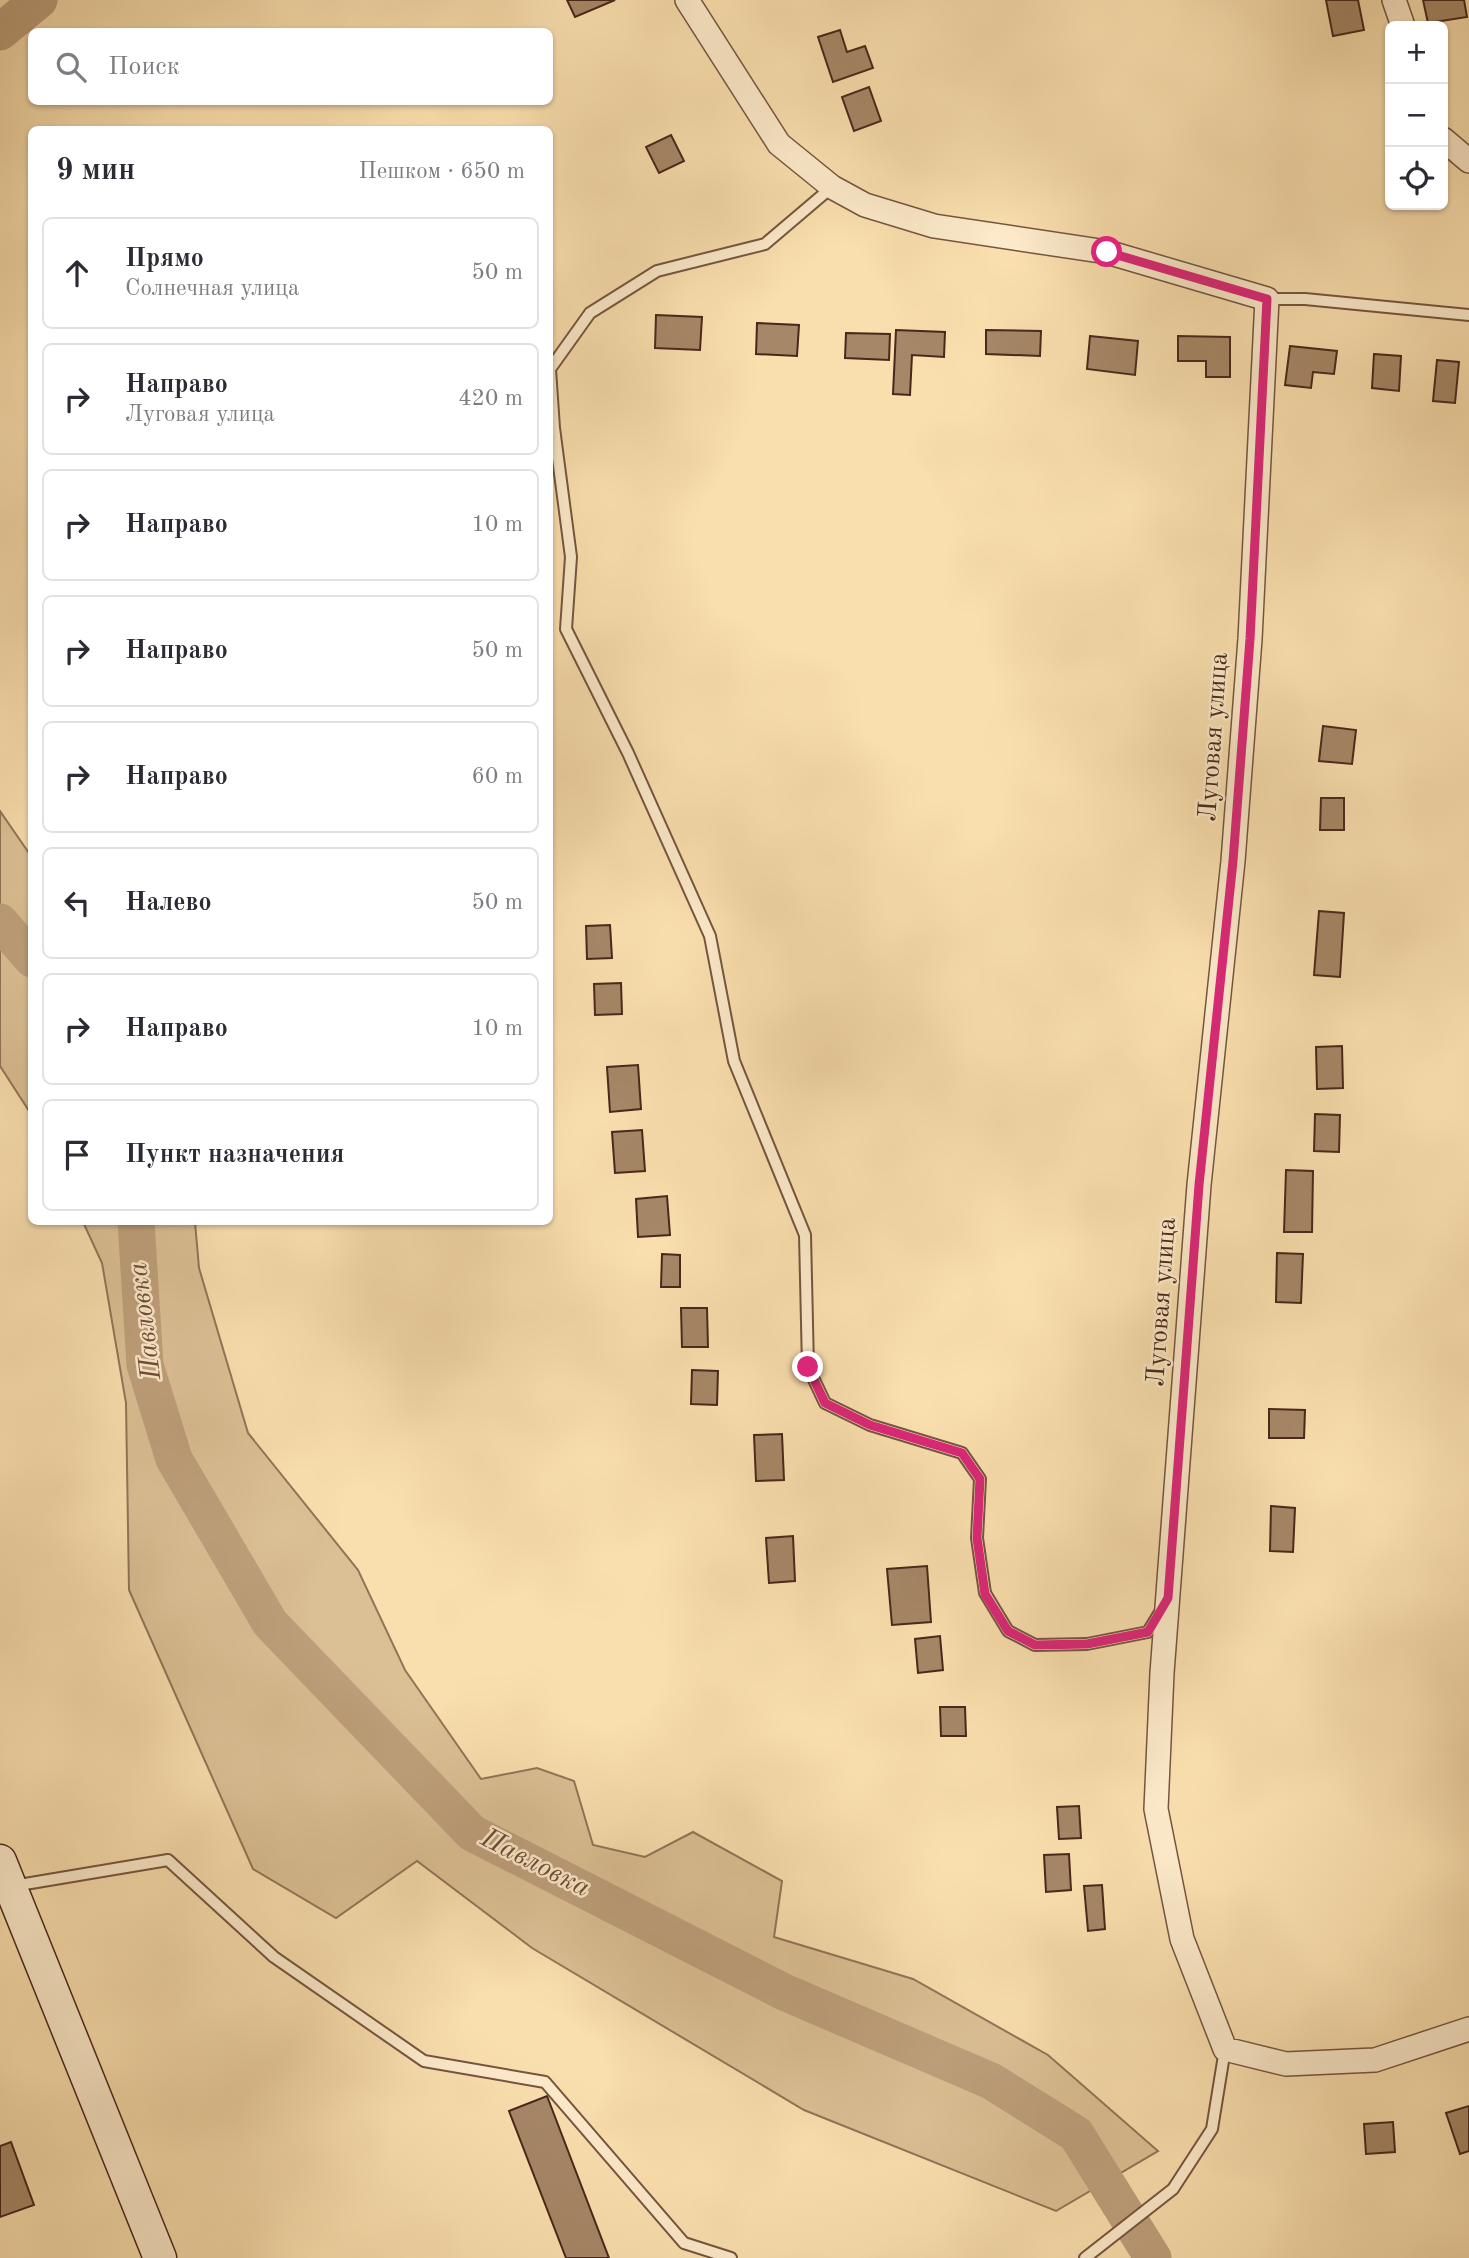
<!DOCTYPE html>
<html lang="ru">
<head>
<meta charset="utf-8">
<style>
	body { margin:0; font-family:"Old Standard TT",serif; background:#f2f2f3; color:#2b2b33 }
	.controls { position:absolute; right:21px; top:21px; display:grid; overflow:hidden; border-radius:10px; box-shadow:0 2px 5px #0004 }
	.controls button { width:63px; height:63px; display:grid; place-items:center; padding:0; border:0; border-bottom:2px solid #e1e1e2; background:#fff; color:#2b2b33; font:35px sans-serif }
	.stop { position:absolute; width:21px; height:21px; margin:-16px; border:5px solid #db2777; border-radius:50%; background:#fff }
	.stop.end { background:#db2777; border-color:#fff; box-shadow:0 2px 7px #0008 }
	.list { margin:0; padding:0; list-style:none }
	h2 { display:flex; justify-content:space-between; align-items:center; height:91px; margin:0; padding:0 28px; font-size:30px }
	h2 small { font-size:23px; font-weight:400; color:#7c7c81 }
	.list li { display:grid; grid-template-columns:46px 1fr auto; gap:21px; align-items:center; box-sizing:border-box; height:112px; margin:0 14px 14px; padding:0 14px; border:2px solid #e1e1e2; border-radius:10px }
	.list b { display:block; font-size:26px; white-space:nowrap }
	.list p { margin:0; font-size:23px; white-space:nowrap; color:#7c7c81 }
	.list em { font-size:23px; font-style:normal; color:#7c7c81 }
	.icon { flex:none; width:38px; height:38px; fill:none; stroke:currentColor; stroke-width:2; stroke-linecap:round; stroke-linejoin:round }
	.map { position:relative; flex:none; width:1469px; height:2258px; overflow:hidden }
	.search { position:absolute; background:#fff; box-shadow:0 2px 5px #0004; left:28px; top:28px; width:525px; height:77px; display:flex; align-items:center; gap:18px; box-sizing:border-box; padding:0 24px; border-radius:10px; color:#7c7c81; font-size:26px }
	.panel { position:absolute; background:#fff; box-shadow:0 2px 5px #0004; left:28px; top:126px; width:525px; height:1099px; border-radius:10px }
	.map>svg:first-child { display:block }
</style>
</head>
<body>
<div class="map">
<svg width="1469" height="2258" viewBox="0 0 1469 2258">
	<rect width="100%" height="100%" fill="#fadfae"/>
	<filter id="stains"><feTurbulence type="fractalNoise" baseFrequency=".00286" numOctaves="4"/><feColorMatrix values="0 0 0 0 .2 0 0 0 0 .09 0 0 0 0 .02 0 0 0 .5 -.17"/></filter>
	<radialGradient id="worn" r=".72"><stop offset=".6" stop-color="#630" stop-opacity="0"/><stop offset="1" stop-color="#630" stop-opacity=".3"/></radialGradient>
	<g fill="#dcc095" stroke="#937458" stroke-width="2">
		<path d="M0,811L31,856V1114L0,1066Z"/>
		<path d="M83,1222H195L199,1268L248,1433L358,1570L405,1670L481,1779L537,1768L574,1781L593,1845L645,1857L693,1832L782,1881L774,1937L913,1979L1048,2055L1158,2151L1056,2211L804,2110L532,1948L417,1861L336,1918L253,1869L129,1590L126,1403L102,1263Z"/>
	</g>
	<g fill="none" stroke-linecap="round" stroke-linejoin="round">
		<g stroke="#bea07c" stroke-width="37">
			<path d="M0,32L39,0"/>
			<path d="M0,922L32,959"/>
			<path d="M136,1222L145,1365L174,1459L270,1623L472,1833L784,1992L991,2081L1076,2134L1153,2258"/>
		</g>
	</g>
	<g fill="#a68767" stroke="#4a271a" stroke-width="2">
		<path d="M567,0H615L575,17Z"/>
		<path d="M1326,0H1358L1364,30L1333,36Z"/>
		<path d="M1423,0H1464L1467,17L1428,23Z"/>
		<path d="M840,30L847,52L865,46L873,68L833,82L818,37Z"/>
		<path d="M869,87L881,121L854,131L842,97Z"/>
		<path d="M671,135L684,161L659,173L646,147Z"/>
		<path d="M656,315L702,317L700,350L655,348Z"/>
		<path d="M757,323L799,325L797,356L756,354Z"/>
		<path d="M896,330L945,332L944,357L912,355L910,395L893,394Z"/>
		<path d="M986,330L1041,331L1040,356L986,354Z"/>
		<path d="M846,333L890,334L889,360L845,358Z"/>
		<path d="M1090,336L1138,341L1135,375L1087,369Z"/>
		<path d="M1178,336L1230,337V377H1206V361H1178Z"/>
		<path d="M1290,346L1337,351L1334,374L1313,372L1311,388L1285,385Z"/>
		<path d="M1374,354L1401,356L1399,391L1372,388Z"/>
		<path d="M1437,360L1459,362L1455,403L1433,401Z"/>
		<path d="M1323,726L1356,730L1352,764L1319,761Z"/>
		<path d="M1321,798H1344V830H1320Z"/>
		<path d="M1319,911L1344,913L1340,977L1314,975Z"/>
		<path d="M610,925L612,958L587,959L586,926Z"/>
		<path d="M621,983L622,1014L595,1015L594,984Z"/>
		<path d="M1342,1046L1343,1088L1317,1089L1316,1047Z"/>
		<path d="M638,1065L641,1109L610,1112L607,1067Z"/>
		<path d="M1315,1114L1340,1115L1339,1152L1314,1151Z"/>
		<path d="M642,1130L645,1171L615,1173L612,1132Z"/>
		<path d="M1286,1170L1313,1171L1312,1232H1284Z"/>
		<path d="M667,1196L670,1235L638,1237L636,1199Z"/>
		<path d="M1277,1253L1303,1254L1301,1303L1276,1302Z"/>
		<path d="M662,1254L680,1255V1287H661Z"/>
		<path d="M681,1308H707L708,1347H682Z"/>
		<path d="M692,1370L718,1371L717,1405L691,1404Z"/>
		<path d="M1269,1409L1305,1410L1304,1438H1269Z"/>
		<path d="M782,1434L784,1480L756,1481L754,1435Z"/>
		<path d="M1271,1506L1295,1508L1293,1552L1270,1551Z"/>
		<path d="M793,1536L795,1581L769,1583L766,1538Z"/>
		<path d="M927,1566L931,1622L892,1625L887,1569Z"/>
		<path d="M940,1636L943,1670L918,1673L915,1639Z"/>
		<path d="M940,1707H965L966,1736H941Z"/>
		<path d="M1079,1806L1081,1838L1059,1839L1057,1807Z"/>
		<path d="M1069,1854L1071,1890L1046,1892L1044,1855Z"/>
		<path d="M1102,1885L1105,1929L1088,1931L1084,1886Z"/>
		<path d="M547,2096L609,2258H566L509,2111Z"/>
		<path d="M1469,2106V2151L1460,2154L1446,2113Z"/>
		<path d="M1393,2122L1395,2152L1366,2154L1364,2124Z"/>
		<path d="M11,2142L34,2205L0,2217V2146Z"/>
	</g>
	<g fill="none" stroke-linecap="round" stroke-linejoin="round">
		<g stroke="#76553f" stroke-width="14">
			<g id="lane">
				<path d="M832,187L765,244L657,271L590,313L550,369L554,428L571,557L566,629L628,753L710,936L734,1061L805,1235L808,1367L825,1403L870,1425L962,1453L980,1479L977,1538L985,1593L1008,1631L1035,1645L1087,1644L1148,1632L1162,1609"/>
				<path d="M1267,299H1305L1469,315"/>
				<path d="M13,1886L168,1860L274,1957L424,2061L545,2082L684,2243L731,2258"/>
				<path d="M1085,2258L1173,2189L1212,2129L1225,2049"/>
			</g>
		</g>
		<g stroke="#76553f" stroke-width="26">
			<g id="street">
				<path d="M687,0L779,144L832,187L865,205L934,226L1107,252L1267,299L1250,639L1233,861L1199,1185L1162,1673L1156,1809L1182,1939L1225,2049L1286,2064L1375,2060L1469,2029"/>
				<path d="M1394,0L1403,26"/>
				<path d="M1443,139L1469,161"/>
			</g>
		</g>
		<g stroke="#4a271a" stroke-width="35">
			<path id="secondary" d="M0,1861L160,2258"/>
		</g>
		<use href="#lane" stroke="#fceaca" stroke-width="10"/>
		<use href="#street" stroke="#fceaca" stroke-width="23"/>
		<use href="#secondary" stroke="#fceaca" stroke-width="32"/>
	</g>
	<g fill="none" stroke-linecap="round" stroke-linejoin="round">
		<path stroke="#db2777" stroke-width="9" d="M808,1367L825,1403L870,1425L962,1453L980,1479L977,1538L985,1594L1008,1631L1035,1645L1087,1644L1148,1632L1168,1598L1199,1185L1233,861L1250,639L1267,299L1107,252"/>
	</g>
	<g text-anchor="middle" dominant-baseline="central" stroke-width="5" stroke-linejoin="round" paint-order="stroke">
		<g font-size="26" fill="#4a271a" stroke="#fceaca">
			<text transform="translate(1214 737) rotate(-86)">Луговая улица</text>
			<text transform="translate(1162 1302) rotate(-86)">Луговая улица</text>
		</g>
		<g font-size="28" font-style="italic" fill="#6d4b37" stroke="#fceaca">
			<text transform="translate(146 1321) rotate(-97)">Павловка</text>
			<text transform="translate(535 1864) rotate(27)">Павловка</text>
		</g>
	</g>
	<rect width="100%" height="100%" filter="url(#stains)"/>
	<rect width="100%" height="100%" fill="url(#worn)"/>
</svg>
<div class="controls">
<button>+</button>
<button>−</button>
<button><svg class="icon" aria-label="locate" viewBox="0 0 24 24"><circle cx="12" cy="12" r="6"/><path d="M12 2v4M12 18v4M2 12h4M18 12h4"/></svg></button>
</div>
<div class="stop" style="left:1107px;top:252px"></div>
<div class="stop end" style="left:808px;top:1367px"></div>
<div class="search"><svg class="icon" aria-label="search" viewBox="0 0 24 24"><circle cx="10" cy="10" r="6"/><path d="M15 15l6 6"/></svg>Поиск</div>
<section class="panel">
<h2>9 мин<small>Пешком · 650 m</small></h2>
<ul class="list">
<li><svg class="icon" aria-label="ahead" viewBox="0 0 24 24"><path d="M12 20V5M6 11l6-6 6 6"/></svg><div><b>Прямо</b><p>Солнечная улица</p></div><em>50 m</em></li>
<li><svg class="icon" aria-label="right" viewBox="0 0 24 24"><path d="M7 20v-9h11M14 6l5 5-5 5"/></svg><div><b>Направо</b><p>Луговая улица</p></div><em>420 m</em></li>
<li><svg class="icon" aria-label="right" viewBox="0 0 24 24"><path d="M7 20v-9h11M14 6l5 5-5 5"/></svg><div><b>Направо</b></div><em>10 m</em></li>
<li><svg class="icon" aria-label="right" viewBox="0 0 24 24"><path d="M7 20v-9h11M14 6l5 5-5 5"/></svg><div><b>Направо</b></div><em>50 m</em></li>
<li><svg class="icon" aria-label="right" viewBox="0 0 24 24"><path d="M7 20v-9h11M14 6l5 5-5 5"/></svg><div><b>Направо</b></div><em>60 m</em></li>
<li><svg class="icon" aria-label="left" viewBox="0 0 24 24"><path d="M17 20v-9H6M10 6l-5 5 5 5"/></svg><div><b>Налево</b></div><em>50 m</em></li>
<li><svg class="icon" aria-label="right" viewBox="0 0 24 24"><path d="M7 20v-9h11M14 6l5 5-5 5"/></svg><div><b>Направо</b></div><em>10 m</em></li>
<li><svg class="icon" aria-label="arrive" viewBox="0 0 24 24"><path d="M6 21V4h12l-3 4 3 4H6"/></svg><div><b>Пункт назначения</b></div></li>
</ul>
</section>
</div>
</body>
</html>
